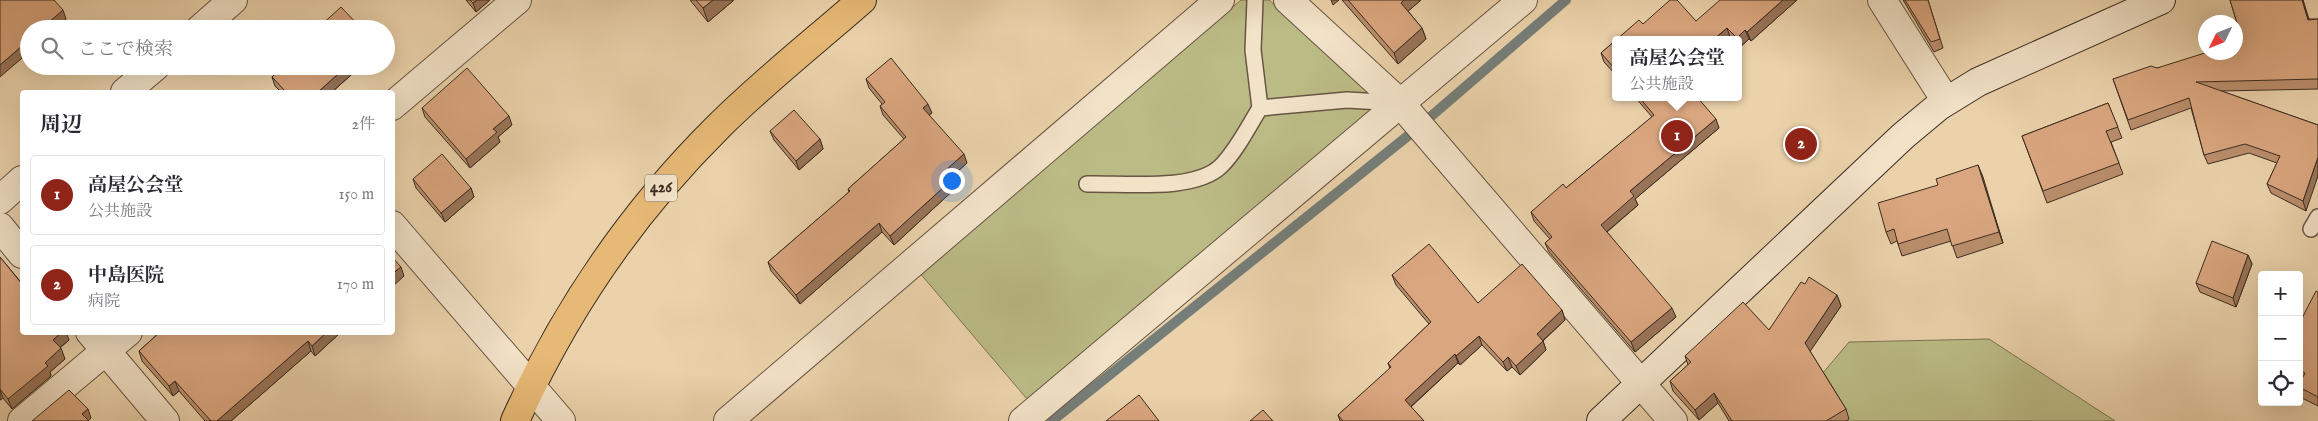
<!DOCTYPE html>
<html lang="ja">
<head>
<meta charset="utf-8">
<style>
	body { margin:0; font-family:"IM FELL English","Noto Serif JP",serif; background:#f7f7f7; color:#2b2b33 }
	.controls { position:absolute; right:15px; bottom:15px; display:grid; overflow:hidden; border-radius:5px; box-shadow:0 5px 20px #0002 }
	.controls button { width:45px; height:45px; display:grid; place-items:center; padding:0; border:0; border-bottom:1px solid #e1e1e2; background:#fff; color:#2b2b33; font:25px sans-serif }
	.compass { position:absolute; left:2198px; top:15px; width:45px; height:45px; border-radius:50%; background:#fff; box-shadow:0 5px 20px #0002; rotate:227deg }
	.you { position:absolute; left:951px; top:180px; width:18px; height:18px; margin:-12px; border:4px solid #fff; border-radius:50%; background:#1a73e8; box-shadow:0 0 0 8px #1a73e833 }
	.badge { display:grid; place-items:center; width:32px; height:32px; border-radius:50%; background:#8f2418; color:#fff; font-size:16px; font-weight:700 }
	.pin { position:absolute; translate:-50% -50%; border:2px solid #fff; box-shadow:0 1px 5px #0006 }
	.popup { position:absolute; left:1612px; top:36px; width:130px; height:65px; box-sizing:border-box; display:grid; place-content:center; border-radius:5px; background:#fff; filter:drop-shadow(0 1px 4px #0005); font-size:16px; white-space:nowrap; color:#7c7c81 }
	.popup b { font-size:19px; color:#2b2b33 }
	.popup::after { content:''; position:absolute; left:50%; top:100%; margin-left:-10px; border:10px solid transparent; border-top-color:#fff }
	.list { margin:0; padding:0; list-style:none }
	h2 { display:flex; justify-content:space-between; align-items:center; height:65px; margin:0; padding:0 20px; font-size:21px }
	h2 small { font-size:16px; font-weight:400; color:#7c7c81 }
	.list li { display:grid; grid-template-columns:32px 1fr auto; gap:15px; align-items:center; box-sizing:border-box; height:80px; margin:0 10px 10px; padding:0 10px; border:1px solid #e1e1e2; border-radius:5px }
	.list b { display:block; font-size:19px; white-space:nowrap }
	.list p { margin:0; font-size:16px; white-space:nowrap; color:#7c7c81 }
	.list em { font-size:16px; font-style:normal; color:#7c7c81 }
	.icon { flex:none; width:28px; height:28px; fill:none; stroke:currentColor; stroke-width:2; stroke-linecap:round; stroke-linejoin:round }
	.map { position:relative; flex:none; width:2318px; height:421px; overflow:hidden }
	.search { position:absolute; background:#fff; box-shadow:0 5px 20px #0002; left:20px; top:20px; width:375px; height:55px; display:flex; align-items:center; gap:12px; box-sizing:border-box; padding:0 18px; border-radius:28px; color:#7c7c81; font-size:19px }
	.panel { position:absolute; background:#fff; box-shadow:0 5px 20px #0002; left:20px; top:90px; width:375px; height:245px; border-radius:5px }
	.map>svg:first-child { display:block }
</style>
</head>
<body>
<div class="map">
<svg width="2318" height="421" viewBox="0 0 2318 421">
	<rect width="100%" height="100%" fill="#ebd2ab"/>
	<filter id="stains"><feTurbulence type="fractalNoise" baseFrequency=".004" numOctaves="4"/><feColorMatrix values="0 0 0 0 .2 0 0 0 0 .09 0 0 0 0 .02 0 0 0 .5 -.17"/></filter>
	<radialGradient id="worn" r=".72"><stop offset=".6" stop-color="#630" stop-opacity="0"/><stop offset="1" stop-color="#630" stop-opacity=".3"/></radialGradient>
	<g fill="#bbbb86" stroke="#7b7453">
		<path d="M1241,0H1269L1374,90L1372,111L1027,399L919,272Z"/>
		<path d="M1989,339L2115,421H1793L1795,406L1849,342Z"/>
	</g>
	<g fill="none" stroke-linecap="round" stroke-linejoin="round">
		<path stroke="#767e79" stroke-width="10" d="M1052,421L1414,131L1566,0"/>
		<g stroke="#675643" stroke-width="18">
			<g id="lane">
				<path d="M1255,0L1253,50L1260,108"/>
				<path d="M1087,184C1123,183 1195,192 1221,166C1237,150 1248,127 1260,108L1347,100L1399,103"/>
				<path d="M2311,229L2318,217"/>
			</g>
		</g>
		<g stroke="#675643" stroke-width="30">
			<g id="street">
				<path d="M1288,0L1400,103L1673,421"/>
				<path d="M1882,0L1946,101"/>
				<path d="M200,29L233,0"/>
				<path d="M125,92L156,66"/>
				<path d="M392,106L517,0"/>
				<path d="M0,200L22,180"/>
				<path d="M392,225L561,421"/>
				<path d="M0,227L22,254"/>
				<path d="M90,332L165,421"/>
				<path d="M22,421L128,332"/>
				<path d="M728,421L1220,0"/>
				<path d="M1023,421L1523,0"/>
			</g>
		</g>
		<g stroke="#3b2c20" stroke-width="30">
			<path id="secondary" d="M1601,421L1903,136L1939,106L1978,82L2161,0"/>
		</g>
		<g stroke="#3b2c20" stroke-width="30">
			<path id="highway" d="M515,421C565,310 631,213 718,127C763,82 814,42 862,0"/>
		</g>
		<use href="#lane" stroke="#f2e2c8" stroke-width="15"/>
		<use href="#street" stroke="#f2e2c8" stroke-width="28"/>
		<use href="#secondary" stroke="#f2e2c8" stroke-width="28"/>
		<use href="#highway" stroke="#e6b976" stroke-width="28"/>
	</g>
	<g fill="#bb8f6d" stroke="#3b2c20">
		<path d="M466,0H490L476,12Z"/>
		<path d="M690,0H734L708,22Z"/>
		<path d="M1342,0H1421L1408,11L1422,28L1426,39L1398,64Z"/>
		<path d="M1797,0L1751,41L1749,39L1740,47L1738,46V40H1733L1730,37L1643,24L1696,21Z"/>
		<path d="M1903,0H1928L1943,48L1934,52Z"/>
		<path d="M2230,0H2303L2309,19H2318V89L2221,91L2318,125L2306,211L2271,193L2267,184L2277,163L2249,153L2208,164L2204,155L2191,108L2131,130L2113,79L2157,68L2236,52L2241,36Z"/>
		<path d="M1616,40V75L1604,62L1601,53Z"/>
		<path d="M284,66H361L332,92H281L275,86L272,77Z"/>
		<path d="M866,79L932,113L929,115L967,163L954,175L959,185L894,245L882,232L800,304L771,271L768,262L849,192L848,189L904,139L883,115L880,106L882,104L869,88Z"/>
		<path d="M1635,97H1697L1719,128L1635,199L1638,205L1607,232L1676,317L1635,352L1549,252L1545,243L1550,239L1534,221L1531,212L1566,188L1652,117Z"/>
		<path d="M2108,103L2122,138L2111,142L2123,174L2047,203L2022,136Z"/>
		<path d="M422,108L512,125L498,137L500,142L470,168L425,117Z"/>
		<path d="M770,131L820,139L823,149L799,170L774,140Z"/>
		<path d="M1978,165L2003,243L1957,258L1951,241L1902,256L1897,241L1891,244L1886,232L1938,185Z"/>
		<path d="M413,179L471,188L474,197L445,222L416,188Z"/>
		<path d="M2248,255L2252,264L2236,307L2200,292L2196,283Z"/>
		<path d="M0,257L69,340L60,348L65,359L50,372L51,376L12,409L3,398L0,400Z"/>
		<path d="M1392,275L1478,303L1562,310L1565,320L1543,341L1546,350L1520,375L1512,367L1507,371L1482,345L1460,365L1458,363L1411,407L1424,421H1340L1338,415L1390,369L1388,363L1429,324L1396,285Z"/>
		<path d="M1805,284L1837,295L1841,306L1810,351L1846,409L1849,419L1846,421H1729L1718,403L1699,420L1673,391L1670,381L1688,365L1685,356L1769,330Z"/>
		<path d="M2318,292V406L2302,398L2299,389V385L2302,380L2299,379V324Z"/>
		<path d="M160,332H341L315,356L311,351L231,421H205L179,391L173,396L142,361L139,351Z"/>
	</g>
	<g fill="#997459" stroke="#3b2c20">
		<path d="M477,0H490L476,12L473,3Z"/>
		<path d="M713,0H734L708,22L703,8Z"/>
		<path d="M1331,0H1339L1333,5Z"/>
		<path d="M1404,0H1421L1405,14L1401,3Z"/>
		<path d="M1783,0H1797L1751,41L1747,32Z"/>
		<path d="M2302,0H2303L2311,29L2308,20Z"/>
		<path d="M63,10L66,19L55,29H41Z"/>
		<path d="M1422,28L1426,39L1398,64L1394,53Z"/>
		<path d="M1727,28L1730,37L1727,40H1713Z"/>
		<path d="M1745,30L1749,39L1740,47L1738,43V40H1737V38Z"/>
		<path d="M29,40V52L0,77V65Z"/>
		<path d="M347,66H361L332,92H318Z"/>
		<path d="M928,104L932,113L926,117L923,108Z"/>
		<path d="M509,116L512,125L498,137L500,142L470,168L466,159L493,129Z"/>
		<path d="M1716,119L1719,128L1635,199L1638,205L1604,234L1601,225L1630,191Z"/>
		<path d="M820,139L823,149L799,170L796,161Z"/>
		<path d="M964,154L967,163L951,177L948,168Z"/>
		<path d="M2318,157V176L2306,211L2303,201Z"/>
		<path d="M1978,165L1983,177L2003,243L1999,232Z"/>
		<path d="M956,176L959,185L894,245L890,236Z"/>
		<path d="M471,188L474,197L445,222L441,213Z"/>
		<path d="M879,223L882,232L800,304L796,295Z"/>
		<path d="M2248,255L2252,264L2236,307L2233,298Z"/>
		<path d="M401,267L404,276L392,287V274Z"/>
		<path d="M1837,295L1841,306L1809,353L1805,343Z"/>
		<path d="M1672,308L1676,317L1635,352L1631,342Z"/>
		<path d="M1562,310L1565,320L1540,343L1537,334Z"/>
		<path d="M62,332H66L69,340L57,350L53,340Z"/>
		<path d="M327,332H341L315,356L312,346Z"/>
		<path d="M1479,336L1482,345L1460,365L1456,356Z"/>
		<path d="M308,341L311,351L231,421H217Z"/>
		<path d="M1543,341L1546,350L1520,375L1516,366Z"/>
		<path d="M61,348L65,359L50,372L51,376L12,409L8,399L45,363Z"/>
		<path d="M1455,354L1458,363L1408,409L1405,400Z"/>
		<path d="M1508,357L1512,367L1507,371L1503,362Z"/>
		<path d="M175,381L179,391L173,396L169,386Z"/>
		<path d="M0,390L3,398L0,400Z"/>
		<path d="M1714,393L1718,403L1699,420L1695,410Z"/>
		<path d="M88,409L91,418L88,421L82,414Z"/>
	</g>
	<g fill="#daa67f" stroke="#3b2c20">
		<path d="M0,0H54L63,10L41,29H29V40L0,65Z"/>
		<path d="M470,0H477L473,3Z"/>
		<path d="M696,0H713L703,8Z"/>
		<path d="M1348,0H1404L1401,3L1422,28L1394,53Z"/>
		<path d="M1670,0H1677L1696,21L1720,0H1783L1747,32L1745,30L1737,38L1727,28L1713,40H1616L1639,20L1643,24Z"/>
		<path d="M1905,0H1928L1940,39L1931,42Z"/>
		<path d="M2230,0H2302L2308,20L2318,19V79L2196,82L2318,125V157L2303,201L2267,184L2280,156L2245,144L2204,155L2189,98L2128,120L2113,79L2151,66L2157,68L2208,52H2236V38L2241,36Z"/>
		<path d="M341,7L362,29H320L319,27Z"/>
		<path d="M1616,40V70L1601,53Z"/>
		<path d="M891,58L928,104L923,108L964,154L948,168L956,176L890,236L879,223L796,295L768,262L850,191L848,189L906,137L880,106L885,102L866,79Z"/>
		<path d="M284,66H347L318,92H286L272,77Z"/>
		<path d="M467,68L509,116L493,129L497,132L466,159L422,108Z"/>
		<path d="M1639,97H1697L1716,119L1630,191L1634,196L1601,225L1672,308L1631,342L1545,243L1552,237L1531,212L1563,184L1566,188L1654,115Z"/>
		<path d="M2108,103L2118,127L2106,131L2119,163L2043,191L2022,136Z"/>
		<path d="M794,110L820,139L796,161L770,131Z"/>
		<path d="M442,154L471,188L441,213L413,179Z"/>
		<path d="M1978,165L1999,232L1952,246L1947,229L1898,244L1894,229L1886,232L1878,203L1938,185L1936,179Z"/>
		<path d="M2212,241L2248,255L2233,298L2196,283Z"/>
		<path d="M1429,244L1478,303L1522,264L1562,310L1537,334L1543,341L1516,366L1508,357L1503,362L1479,336L1456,356L1455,354L1405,400L1424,421H1343L1338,415L1391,367L1388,363L1431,322L1392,275Z"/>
		<path d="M0,257L22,284V332H62L53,340L61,348L45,363L48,366L8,399L0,389Z"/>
		<path d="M392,257L401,267L392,274Z"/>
		<path d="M1809,277L1837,295L1805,343L1846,409L1826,421H1732L1714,393L1695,410L1670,381L1691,362L1685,356L1743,302L1769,330L1801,282L1805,284Z"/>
		<path d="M2316,291L2318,292V397L2299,387V385L2305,373L2299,370V324Z"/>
		<path d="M160,332H327L312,346L308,341L217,421H211L175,381L169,386L139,351Z"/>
		<path d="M69,390L88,409L82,414L89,421H32Z"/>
		<path d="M1139,395L1159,421H1106Z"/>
		<path d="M1263,410L1273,421H1250Z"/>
	</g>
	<g text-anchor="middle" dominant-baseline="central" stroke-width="5" stroke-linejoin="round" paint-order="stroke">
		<rect fill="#f2e2c8" stroke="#726352" stroke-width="1" x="645" y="174.5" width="32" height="27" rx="4"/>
		<g font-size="16" font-weight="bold" fill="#3b2c20">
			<text x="661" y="188">426</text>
		</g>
	</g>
	<rect width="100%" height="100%" filter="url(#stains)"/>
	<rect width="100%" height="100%" fill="url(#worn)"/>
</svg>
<div class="controls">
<button>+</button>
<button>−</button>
<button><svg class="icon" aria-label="locate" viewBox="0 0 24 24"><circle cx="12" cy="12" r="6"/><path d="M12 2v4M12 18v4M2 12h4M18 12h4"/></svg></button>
</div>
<svg class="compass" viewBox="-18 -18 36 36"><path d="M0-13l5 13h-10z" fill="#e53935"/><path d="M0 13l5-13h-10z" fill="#7c7c81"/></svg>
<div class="you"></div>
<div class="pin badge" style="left:1677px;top:136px">1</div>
<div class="popup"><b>高屋公会堂</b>公共施設</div>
<div class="pin badge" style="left:1801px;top:144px">2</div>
<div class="search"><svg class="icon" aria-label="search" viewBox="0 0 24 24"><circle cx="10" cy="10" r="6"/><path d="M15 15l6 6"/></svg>ここで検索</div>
<section class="panel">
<h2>周辺<small>2件</small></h2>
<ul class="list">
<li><span class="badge">1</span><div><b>高屋公会堂</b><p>公共施設</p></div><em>150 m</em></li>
<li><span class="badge">2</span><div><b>中島医院</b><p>病院</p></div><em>170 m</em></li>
</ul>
</section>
</div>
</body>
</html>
